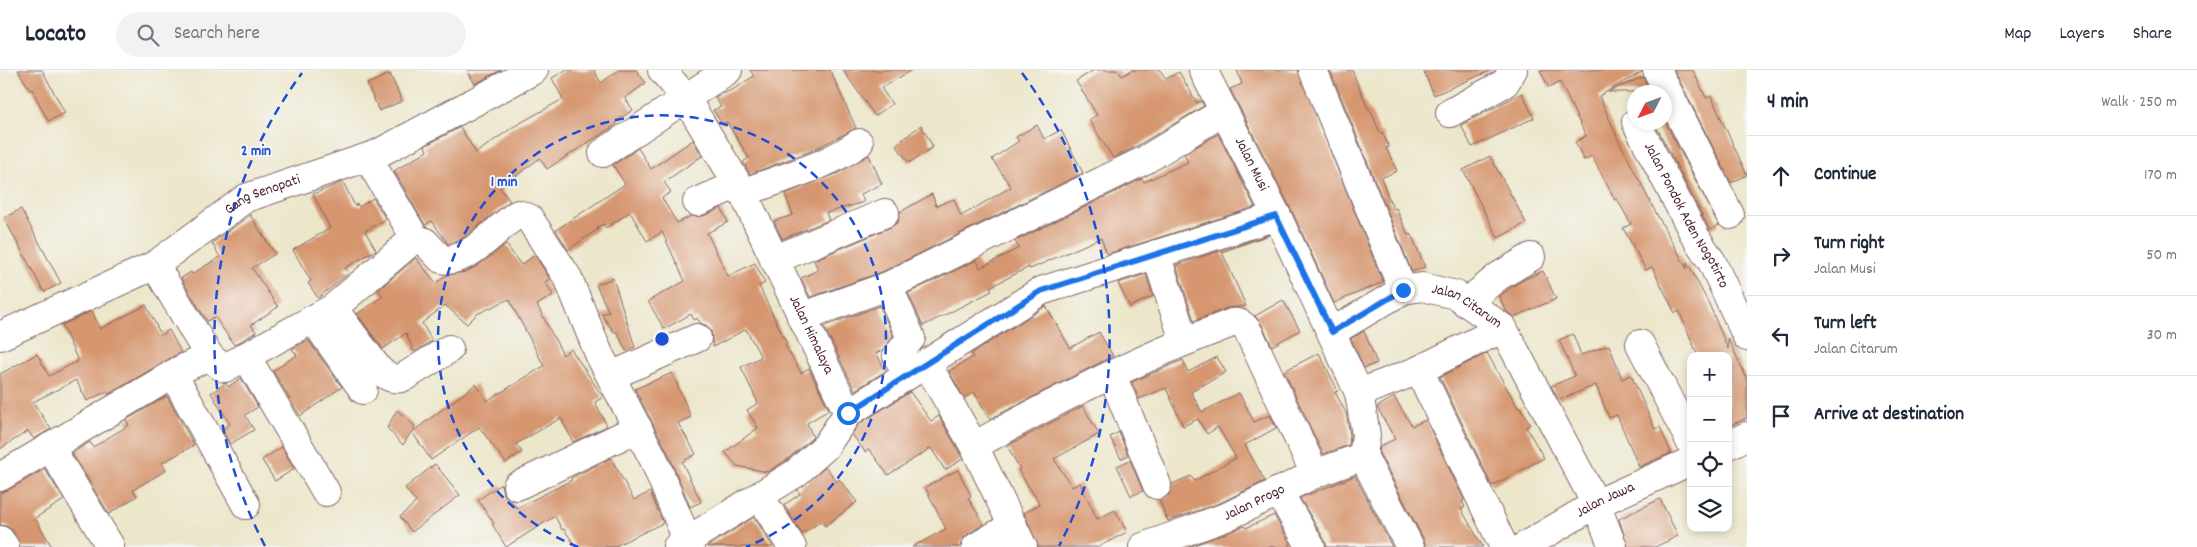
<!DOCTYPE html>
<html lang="en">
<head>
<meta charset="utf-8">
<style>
	body { margin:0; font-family:Dekko,sans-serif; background:#f2f2f3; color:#1f2937 }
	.controls { position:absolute; right:15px; bottom:15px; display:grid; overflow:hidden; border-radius:10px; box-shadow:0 2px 8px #0003 }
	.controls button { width:45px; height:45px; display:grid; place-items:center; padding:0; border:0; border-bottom:1px solid #e0e1e3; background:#fff; color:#1f2937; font:25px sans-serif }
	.compass { position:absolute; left:1627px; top:15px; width:45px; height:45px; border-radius:50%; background:#fff; box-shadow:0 2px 8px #0003; rotate:228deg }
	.stop { position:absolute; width:15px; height:15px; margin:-11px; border:4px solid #1a73e8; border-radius:50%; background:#fff }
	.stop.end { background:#1a73e8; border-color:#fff; box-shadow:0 1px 5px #0008 }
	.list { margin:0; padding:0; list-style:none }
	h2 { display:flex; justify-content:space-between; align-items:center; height:65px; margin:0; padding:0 20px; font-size:21px }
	h2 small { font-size:16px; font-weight:400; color:#747a83 }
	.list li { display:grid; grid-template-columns:32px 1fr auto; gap:15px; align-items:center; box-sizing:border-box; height:80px; padding:0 20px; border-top:1px solid #e0e1e3 }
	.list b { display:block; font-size:19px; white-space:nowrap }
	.list p { margin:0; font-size:16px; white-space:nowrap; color:#747a83 }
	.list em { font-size:16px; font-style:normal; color:#747a83 }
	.icon { flex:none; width:28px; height:28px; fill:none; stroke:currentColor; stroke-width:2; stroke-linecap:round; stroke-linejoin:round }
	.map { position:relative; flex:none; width:1747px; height:477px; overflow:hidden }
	header { display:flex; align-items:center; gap:30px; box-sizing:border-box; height:70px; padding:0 25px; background:#fff; border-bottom:1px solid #e0e1e3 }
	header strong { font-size:24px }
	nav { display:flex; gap:28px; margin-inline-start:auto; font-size:18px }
	.search { width:350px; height:45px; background:#f2f2f3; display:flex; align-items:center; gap:12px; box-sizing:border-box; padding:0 18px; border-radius:28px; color:#747a83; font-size:19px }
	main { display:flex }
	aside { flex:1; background:#fff }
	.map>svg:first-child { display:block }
</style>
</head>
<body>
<header>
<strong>Locato</strong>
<div class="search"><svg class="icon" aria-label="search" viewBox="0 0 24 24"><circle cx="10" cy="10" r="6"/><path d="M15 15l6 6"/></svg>Search here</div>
<nav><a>Map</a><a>Layers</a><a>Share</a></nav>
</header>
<main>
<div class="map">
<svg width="1747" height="477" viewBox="0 0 1747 477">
	<rect width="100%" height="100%" fill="#f6f6f2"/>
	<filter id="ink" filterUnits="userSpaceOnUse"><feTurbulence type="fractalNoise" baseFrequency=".02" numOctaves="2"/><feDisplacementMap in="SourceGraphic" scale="10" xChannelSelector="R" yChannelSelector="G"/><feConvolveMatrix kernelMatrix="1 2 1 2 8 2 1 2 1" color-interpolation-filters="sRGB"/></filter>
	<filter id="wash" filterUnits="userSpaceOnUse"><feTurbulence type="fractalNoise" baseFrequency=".0096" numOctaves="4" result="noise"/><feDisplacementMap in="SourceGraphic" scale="20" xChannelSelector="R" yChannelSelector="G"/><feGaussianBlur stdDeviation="1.12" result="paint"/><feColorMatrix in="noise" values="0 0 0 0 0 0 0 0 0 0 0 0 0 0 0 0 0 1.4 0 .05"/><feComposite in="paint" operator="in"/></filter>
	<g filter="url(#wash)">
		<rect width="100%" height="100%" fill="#ece6ca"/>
		<g id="blocks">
			<g fill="#d69670">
				<path d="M18,0H42L65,43L48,51L32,19L30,20Z"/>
				<path d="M467,0H501L475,14Z"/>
				<path d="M566,0H594L601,13L619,0H636L646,13L625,28L633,40L615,52L617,54L547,99L540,88L500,118L510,131L463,168L448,174L432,151L425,155L394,101L427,81L425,76L460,57L476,83L513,57L563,29L552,8Z"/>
				<path d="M750,0H830L856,58L811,81L750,104L743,92L749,88L727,52L722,54L713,40L721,37L715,27L734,19L754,6Z"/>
				<path d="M843,0H912L881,18L892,34L875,46Z"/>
				<path d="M1094,0H1118L1122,6L1132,0H1160L1166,9L1179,2L1197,33L1201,31L1204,36L1137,76L1113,88L1089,50L1097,45L1076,11Z"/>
				<path d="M1237,0H1298L1383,212L1334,233L1291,139L1230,19L1242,14Z"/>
				<path d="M1330,0H1352L1368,39H1370L1380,63L1382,62L1389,77L1386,78L1397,101L1381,108L1393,139L1396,138L1408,165L1411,164L1425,197L1412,202Z"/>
				<path d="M1423,0H1492L1434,25Z"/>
				<path d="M1540,0H1642V2L1599,26L1619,71L1655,141L1687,199V192L1709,234L1728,279V268L1747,309V348L1728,356V286H1698L1679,241L1675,243L1652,197L1646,200L1623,158L1631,154L1617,129L1615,130L1592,86L1584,90L1575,72L1586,66L1560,12L1549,18Z"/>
				<path d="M1674,0H1693L1706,28L1711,26L1747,105L1731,113Z"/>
				<path d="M390,4L402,31L379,41L367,14Z"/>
				<path d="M1643,7L1651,22H1608Z"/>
				<path d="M1522,23L1534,48L1472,77L1461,55Z"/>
				<path d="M1664,50L1719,155L1710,160L1654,52H1664Z"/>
				<path d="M921,55L933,77L909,93L896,75Z"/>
				<path d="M1037,55L1044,69L1061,60L1083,103L882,202L810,227L801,208L818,200L814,190L891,157L898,152L900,142L932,124L936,136L954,129L961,146L1011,117L992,89L1019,71L1016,67Z"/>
				<path d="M1218,64L1255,137L1107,184L1101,168L1030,199L1029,197L990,217L992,221L923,256L908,223L977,190L980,198L1019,178L1015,171L1142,109L1144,112L1188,92L1184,84Z"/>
				<path d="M693,70L702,86L664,112L671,122L662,128L677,153L691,146H703L721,138L728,152L707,163L728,206L755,193L765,213L759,216L787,274L785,275L801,303L809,298L829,340L807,353L813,367L787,390L767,402L737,396L725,382L758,358L747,340L758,333L741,297L761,287L746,259L713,277L711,261L707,256L700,253L697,248L694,250L691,244L664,259L648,231L685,211L662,162L647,171L630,142L606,158L604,154L597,157L598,159L568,180L556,160L625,114L613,95L638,78L651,99Z"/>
				<path d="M869,85L882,114L861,124L864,132L826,143L829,150L782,169L774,151L793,145L785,124L838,103Z"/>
				<path d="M1490,86L1526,153L1498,168L1463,100Z"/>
				<path d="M343,112L355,136L357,134L359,137L373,128L386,149L365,161L376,180L345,198L349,203L318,228L308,213L311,211L293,180L330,158L313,124Z"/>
				<path d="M21,139L61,213L44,222L4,148Z"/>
				<path d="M250,145L275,184L252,198L278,237L251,255L256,262L234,275L215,247L207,251L181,208L191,202L192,204L220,187L212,173Z"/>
				<path d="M1269,165L1222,182L1246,236L1227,238L1194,251L1176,195Z"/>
				<path d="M506,174L521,195L535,185L550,209L545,212L553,225L537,235L563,285L571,279L603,327L595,332L607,356L573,372L561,348L516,374L522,382L506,393L479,357L431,390L412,362L476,314L487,331L544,296L509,229L477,244L467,254L445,235L422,253L432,271L414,282L406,263L383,279L357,244L383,226L378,220L416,188L436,213L447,205L466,202L479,195Z"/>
				<path d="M1543,201L1556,229L1514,247L1506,241L1499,226L1521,211Z"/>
				<path d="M1146,204L1153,226L1130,237L1118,213Z"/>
				<path d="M613,208L635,277L626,281L617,262H614L601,244L609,242L596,215Z"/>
				<path d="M1283,230L1300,260L1272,276L1262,255L1255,246Z"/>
				<path d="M146,235L161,265L169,260L181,282L109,324L107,321L87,331L76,310L33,332L51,359L34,369L28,361L0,379V304L37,284L49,306L78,291L62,255L92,241L100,259Z"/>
				<path d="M880,236L893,266L883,280L876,283L886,301L855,320L824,256Z"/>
				<path d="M1046,236L1070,278L1099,262L1113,286L990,349L974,322L964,328L949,301L973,287L971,284Z"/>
				<path d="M1364,261L1377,293L1364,298L1351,269Z"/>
				<path d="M1573,264L1581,285L1609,275L1622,309L1631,305L1655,359L1660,357L1671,383L1639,397L1617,345L1609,348L1596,315L1559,330L1551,316L1575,306L1559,270Z"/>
				<path d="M308,270L342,317L300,346L273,301L297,285L292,279Z"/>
				<path d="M1319,283L1338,321L1335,322L1346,343L1350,365L1349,375L1323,384L1284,301Z"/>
				<path d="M1487,283L1518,338L1520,337L1530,354L1526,357L1544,388L1492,416L1440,307Z"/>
				<path d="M1217,287L1226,302L1191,322L1202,342L1239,323L1254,352L1270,345L1276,358L1245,375L1265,411L1220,433L1168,451L1159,430L1169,425L1172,414L1191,406L1194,411L1236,388L1218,357L1207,364L1198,349L1183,356L1166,318L1139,329L1132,312L1183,290L1188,302Z"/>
				<path d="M672,303L691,347L678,353L696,384L682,392L701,432L690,437L668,383L635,319Z"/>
				<path d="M241,308L258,337L245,345L254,360L230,374L222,360L230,354L211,323L226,313L228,317Z"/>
				<path d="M910,322L931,351L939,346L963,389L945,400L931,378L888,405L869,379L865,382L852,364L859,354Z"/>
				<path d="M167,326L194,375L162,393L166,400L133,420L137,426L109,444L72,383L90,372L93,377L129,355L126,350Z"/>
				<path d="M1394,327L1412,356L1426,350L1464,430L1462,431L1465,437L1461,439L1483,477H1426L1424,470L1379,383L1380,376L1395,369L1377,337Z"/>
				<path d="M1083,336L1099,364L1054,389L1072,417L1080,413L1097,449L1115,440L1127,462L1098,477H1038L1024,443L1040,434L1018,400L1020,399L1007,376Z"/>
				<path d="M397,340L415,356L403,375L387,358Z"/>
				<path d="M1119,362L1128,385L1121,389L1110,367Z"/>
				<path d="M282,377L294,399L275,411L262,390Z"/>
				<path d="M611,388L634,430L650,422L663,453L613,477H576L564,459L562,460L555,446L506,477L492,454L494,453L478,430L501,414L503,423L517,438L572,410L571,408Z"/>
				<path d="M1130,390L1143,421L1131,426L1117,396Z"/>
				<path d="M435,394L460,425L412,462L400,447L416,432L405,418Z"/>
				<path d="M826,397L837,412L839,409L857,432L825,456L821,451L802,464L784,435L800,424L797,420Z"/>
				<path d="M45,399L64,430L35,448L52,477H20L13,461L7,456L0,455V423L8,420Z"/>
				<path d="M958,400L971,426L968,428L984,454L968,464L962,470L960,477H912L946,459L925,417Z"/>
				<path d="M1355,406L1392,477H1327L1324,469L1300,428Z"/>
				<path d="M1660,429L1678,466L1655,477H1628L1619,449Z"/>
				<path d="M1274,445L1291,475L1287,477H1189L1244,456L1246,458Z"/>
				<path d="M754,447L773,477H707Z"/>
			</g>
		</g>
	</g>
	<g filter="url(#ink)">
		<use href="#blocks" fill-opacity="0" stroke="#836563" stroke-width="1"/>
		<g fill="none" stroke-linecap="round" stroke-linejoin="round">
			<g stroke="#836563" stroke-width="30">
				<g id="minor">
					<path id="s1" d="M662,0L685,27L743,123L848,343L825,377L796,403L677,477"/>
					<path id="s2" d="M1203,0L1277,146L1359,323L1366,365L1363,386"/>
					<path d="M1313,0L1403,220"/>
					<path d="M1657,0L1730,145"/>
					<path d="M1450,43L1505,13L1513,0"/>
					<path id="s3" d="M1636,52L1695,166L1712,192L1747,267"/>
					<path d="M603,83L728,0"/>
					<path d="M368,88L415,168L425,172L441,189C467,196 498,156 518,144L529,148L568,208L599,284L654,390L690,477"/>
					<path d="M743,123C782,107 824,98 859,73"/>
					<path d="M697,132L736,115"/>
					<path d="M1156,184L1184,271"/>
					<path d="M774,190L885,143"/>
					<path d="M155,195L209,286"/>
					<path d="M1466,233L1499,206L1531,187"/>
					<path d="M333,238L379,300C386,306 395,311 404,307L449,279"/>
					<path d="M801,247L888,216"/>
					<path d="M313,249L363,320"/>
					<path d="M1503,258L1419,300L1504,477"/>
					<path id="s4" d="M1332,262L1403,220L1422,217L1456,225L1503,258L1596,434L1613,477"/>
					<path id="s5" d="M0,266L155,195L246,128L377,84L534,0"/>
					<path d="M1640,274L1691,373"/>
					<path d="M246,286L326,422"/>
					<path d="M927,294L974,376L1023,477"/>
					<path d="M173,304L246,435"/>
					<path d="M908,305L897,286L911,268L888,216L1145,90L1223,42"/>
					<path d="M1112,305L1157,415"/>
					<path d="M611,306L697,268"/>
					<path d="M1359,323L1419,300"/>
					<path d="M848,343L1041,221L1277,146"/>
					<path d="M1728,375L1747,366"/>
					<path d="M974,376C1056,330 1144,286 1232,253C1240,252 1245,256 1249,263L1315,404"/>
					<path d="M50,377L110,476"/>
					<path d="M1363,386L1410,477"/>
					<path d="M0,407L180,300L209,286C215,290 219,297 225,298L333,238L415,168"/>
					<path d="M517,416L638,358"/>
					<path d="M1278,421L1311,477"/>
					<path d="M760,427L792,477"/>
					<path d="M0,470L5,477"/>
					<path d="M976,477L1013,455"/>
					<path id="s6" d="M1143,477L1226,447L1315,404L1363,386"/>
					<path id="s7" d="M1523,477L1596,434L1691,391"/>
				</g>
			</g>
			<use href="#minor" stroke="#fff" stroke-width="28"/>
		</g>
	</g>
	<g fill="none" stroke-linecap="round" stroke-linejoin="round" filter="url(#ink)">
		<path stroke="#1a73e8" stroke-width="6" d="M848,343L1041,221L1276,146L1332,262L1403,220"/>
	</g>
	<g fill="none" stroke="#1d4ed8" stroke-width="2.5" stroke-dasharray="9 6">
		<path d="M578 477A224 224 0 1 1 746 477"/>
		<path d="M265 476A448 448 0 0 1 302 3M1022 3A448 448 0 0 1 1059 476"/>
	</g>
	<g text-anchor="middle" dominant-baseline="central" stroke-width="4" stroke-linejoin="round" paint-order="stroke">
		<g font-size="15" fill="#4a1f2b" stroke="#f6f6f2">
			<text stroke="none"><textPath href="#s2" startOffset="106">Jalan Musi</textPath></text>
			<text stroke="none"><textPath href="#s5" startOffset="300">Gang Senopati</textPath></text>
			<text stroke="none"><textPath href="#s3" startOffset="106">Jalan Pondok Aden Nogotirto</textPath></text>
			<text stroke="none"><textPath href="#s4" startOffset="151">Jalan Citarum</textPath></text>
			<text stroke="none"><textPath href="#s1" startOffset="305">Jalan Himalaya</textPath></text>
			<text stroke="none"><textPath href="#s7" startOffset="95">Jalan Jawa</textPath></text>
			<text stroke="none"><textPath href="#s6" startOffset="120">Jalan Progo</textPath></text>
		</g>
	</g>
	<circle cx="662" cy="269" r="8" fill="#1d4ed8" stroke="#f6f6f2" stroke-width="2.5"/>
	<g font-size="15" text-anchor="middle" font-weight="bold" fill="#1d4ed8" stroke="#f6f6f2" stroke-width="4" stroke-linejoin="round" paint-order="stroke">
		<text x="256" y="85">2 min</text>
		<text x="504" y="116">1 min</text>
	</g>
</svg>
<div class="controls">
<button>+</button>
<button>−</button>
<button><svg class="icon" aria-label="locate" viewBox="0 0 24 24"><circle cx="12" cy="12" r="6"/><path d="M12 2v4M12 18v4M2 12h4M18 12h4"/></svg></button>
<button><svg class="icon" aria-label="layers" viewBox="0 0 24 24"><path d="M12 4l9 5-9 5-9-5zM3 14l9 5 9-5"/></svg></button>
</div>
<svg class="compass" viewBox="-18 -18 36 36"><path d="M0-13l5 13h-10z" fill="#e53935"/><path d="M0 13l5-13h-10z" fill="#747a83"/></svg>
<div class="stop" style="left:848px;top:343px"></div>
<div class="stop end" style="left:1403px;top:220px"></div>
</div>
<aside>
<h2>4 min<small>Walk · 250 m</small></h2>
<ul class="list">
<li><svg class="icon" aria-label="ahead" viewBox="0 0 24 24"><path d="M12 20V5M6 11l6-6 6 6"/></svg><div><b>Continue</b></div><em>170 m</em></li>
<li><svg class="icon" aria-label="right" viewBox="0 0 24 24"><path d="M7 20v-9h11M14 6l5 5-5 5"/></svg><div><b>Turn right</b><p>Jalan Musi</p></div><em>50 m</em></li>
<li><svg class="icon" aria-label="left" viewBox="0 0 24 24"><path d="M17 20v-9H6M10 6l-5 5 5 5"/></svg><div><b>Turn left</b><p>Jalan Citarum</p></div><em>30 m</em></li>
<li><svg class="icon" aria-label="arrive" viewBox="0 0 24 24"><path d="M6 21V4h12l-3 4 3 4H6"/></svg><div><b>Arrive at destination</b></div></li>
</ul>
</aside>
</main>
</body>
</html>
